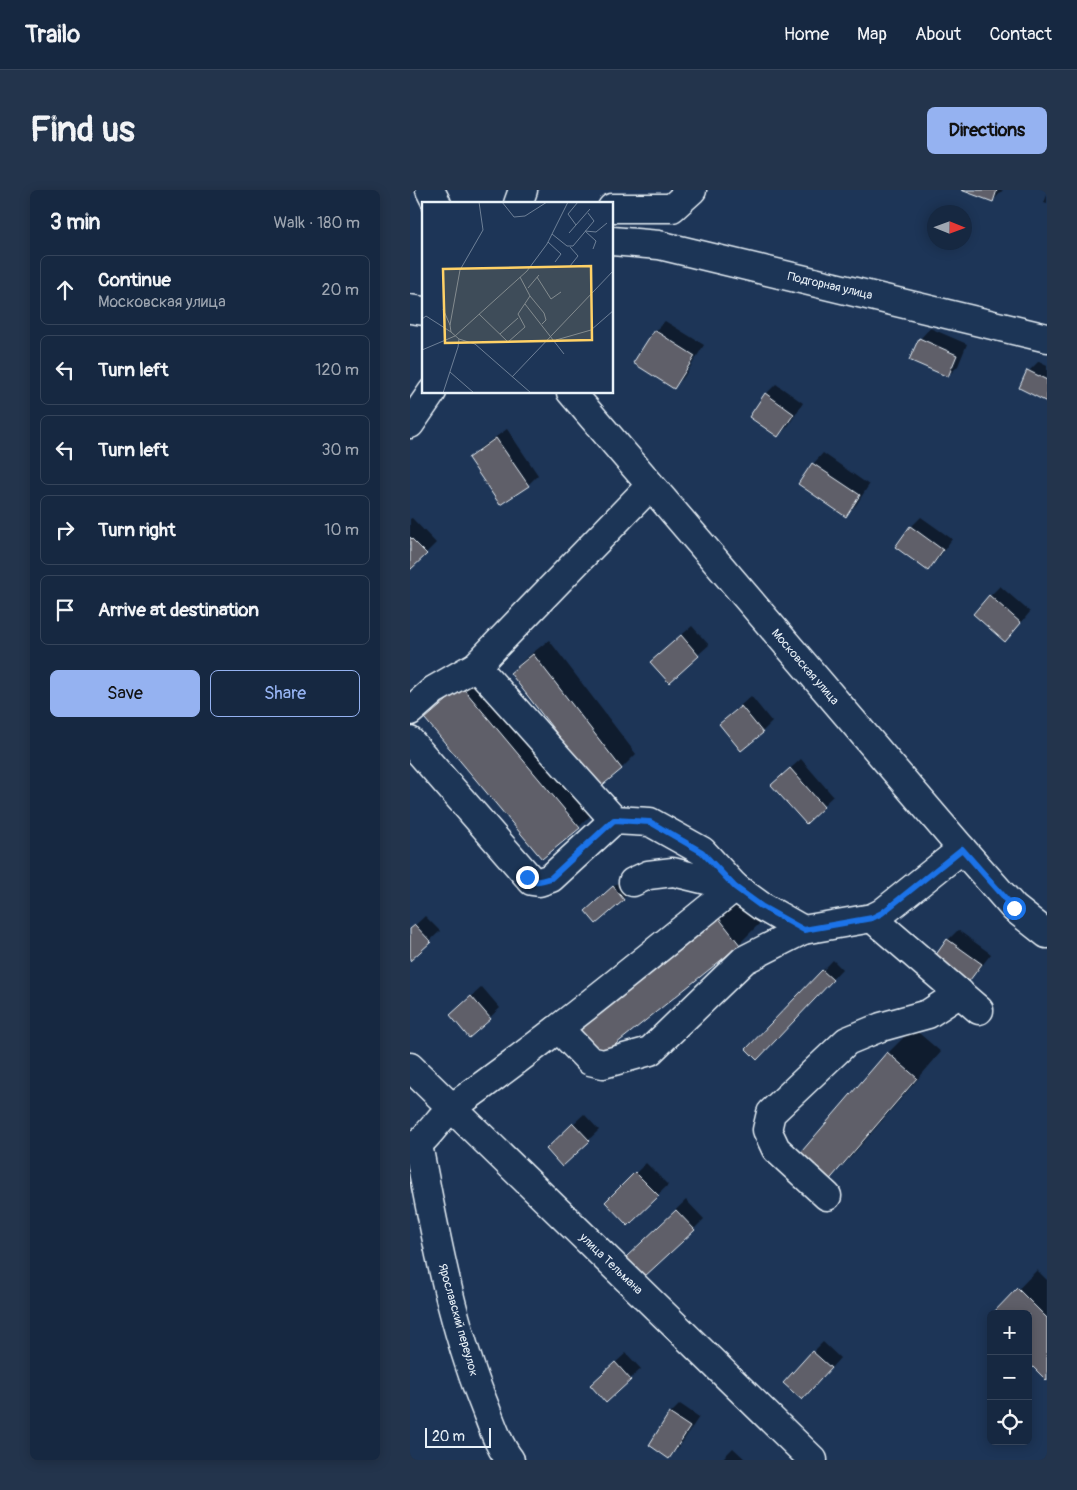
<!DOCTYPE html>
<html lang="en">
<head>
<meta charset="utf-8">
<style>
	body { margin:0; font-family:Pangolin,sans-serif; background:#23344c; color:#f1f3f6 }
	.controls { position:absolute; right:15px; bottom:15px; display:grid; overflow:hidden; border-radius:8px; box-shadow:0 2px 12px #0003 }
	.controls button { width:45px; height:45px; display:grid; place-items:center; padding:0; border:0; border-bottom:1px solid #35445a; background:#162841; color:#f1f3f6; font:25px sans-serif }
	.compass { position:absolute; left:517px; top:15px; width:45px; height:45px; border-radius:50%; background:#162841; box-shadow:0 2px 12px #0003; rotate:91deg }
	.scale { position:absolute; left:15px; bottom:12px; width:66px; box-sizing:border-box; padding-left:5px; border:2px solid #e8f1f8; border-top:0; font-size:14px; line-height:18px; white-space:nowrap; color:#e8f1f8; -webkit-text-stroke:4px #1d3557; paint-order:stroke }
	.stop { position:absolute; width:15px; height:15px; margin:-11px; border:4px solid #1a73e8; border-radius:50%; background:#fff }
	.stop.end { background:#1a73e8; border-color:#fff; box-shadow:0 1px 5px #0008 }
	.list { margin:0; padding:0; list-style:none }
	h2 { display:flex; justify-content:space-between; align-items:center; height:65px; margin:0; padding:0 20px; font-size:21px }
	h2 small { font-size:16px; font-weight:400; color:#9ea6b1 }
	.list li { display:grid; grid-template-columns:32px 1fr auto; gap:15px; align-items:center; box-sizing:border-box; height:70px; margin:0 10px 10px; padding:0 10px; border:1px solid #35445a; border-radius:8px }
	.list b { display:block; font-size:19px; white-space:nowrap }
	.list p { margin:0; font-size:16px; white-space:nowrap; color:#9ea6b1 }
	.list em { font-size:16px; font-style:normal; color:#9ea6b1 }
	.actions { display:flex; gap:10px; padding:15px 20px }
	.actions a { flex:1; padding:11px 0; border:1px solid #95b2f1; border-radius:8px; text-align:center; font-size:18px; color:#95b2f1 }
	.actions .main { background:#95b2f1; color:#111 }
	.icon { flex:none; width:28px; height:28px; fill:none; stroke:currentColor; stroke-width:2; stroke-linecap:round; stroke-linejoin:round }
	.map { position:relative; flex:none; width:637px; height:1270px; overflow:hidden; border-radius:8px }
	header { display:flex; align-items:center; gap:30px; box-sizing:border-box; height:70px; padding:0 25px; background:#162841; border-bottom:1px solid #35445a }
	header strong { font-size:24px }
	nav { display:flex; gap:28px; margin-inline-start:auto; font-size:18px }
	.intro { display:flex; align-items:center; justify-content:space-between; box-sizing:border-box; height:120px; padding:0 30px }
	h1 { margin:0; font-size:35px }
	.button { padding:12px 22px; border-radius:8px; background:#95b2f1; color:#111; font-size:18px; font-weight:700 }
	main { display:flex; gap:30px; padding:0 30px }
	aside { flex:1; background:#162841; border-radius:8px; box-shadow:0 2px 12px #0003 }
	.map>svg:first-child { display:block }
</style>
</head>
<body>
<header>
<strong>Trailo</strong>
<nav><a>Home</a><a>Map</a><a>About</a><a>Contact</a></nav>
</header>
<div class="intro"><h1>Find us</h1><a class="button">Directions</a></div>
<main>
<aside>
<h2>3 min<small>Walk · 180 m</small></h2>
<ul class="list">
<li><svg class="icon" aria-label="ahead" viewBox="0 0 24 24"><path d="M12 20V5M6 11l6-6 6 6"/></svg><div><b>Continue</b><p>Московская улица</p></div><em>20 m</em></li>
<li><svg class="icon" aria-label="left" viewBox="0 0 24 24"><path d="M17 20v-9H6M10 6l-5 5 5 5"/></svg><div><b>Turn left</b></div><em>120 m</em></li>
<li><svg class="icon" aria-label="left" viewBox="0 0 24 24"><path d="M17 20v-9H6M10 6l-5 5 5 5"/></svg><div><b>Turn left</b></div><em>30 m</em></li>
<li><svg class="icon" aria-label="right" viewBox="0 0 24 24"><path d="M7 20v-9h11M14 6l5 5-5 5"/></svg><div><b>Turn right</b></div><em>10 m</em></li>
<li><svg class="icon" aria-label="arrive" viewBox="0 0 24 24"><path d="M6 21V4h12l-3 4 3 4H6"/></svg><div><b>Arrive at destination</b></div></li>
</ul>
<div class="actions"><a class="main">Save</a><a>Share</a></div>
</aside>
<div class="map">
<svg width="637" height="1270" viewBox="0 0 637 1270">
	<rect width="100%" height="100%" fill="#1d3557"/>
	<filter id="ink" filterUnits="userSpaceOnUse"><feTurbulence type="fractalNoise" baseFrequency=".02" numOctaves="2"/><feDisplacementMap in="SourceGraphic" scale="10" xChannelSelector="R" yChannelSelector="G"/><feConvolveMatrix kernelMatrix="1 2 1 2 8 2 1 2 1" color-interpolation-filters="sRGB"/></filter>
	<g filter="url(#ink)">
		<g fill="#0007">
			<path d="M554,0H593L583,11Z"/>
			<path d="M637,5V14L634,13Z"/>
			<path d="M255,131L294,155L274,187L264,197L245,141Z"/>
			<path d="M520,138L557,154L548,176L538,186L510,149Z"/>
			<path d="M629,171L637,175V211L619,181Z"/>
			<path d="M366,194L393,213L378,236L368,246L356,204Z"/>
			<path d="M97,239L128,285L118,295L60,268L70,258Z"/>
			<path d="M413,263L459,295L446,315L436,325L390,294L403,274Z"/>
			<path d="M511,327L542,349L528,369L518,379L501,337Z"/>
			<path d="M2,328L26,353L0,379V329Z"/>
			<path d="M590,396L620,422L605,440L580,406Z"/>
			<path d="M282,436L299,455L259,491L252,462Z"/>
			<path d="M139,450L226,564L212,578L101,483L116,468Z"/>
			<path d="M78,473L194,612L169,637L16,529L41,504Z"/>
			<path d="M341,506L362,532L352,542L310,534Z"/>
			<path d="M391,569L423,606L396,632L373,585Z"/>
			<path d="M214,687L224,699L186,732L187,711Z"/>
			<path d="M333,703L354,729L329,754L191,864L171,838Z"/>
			<path d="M15,726L30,741L0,770V740Z"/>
			<path d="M548,740L581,764L567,782L557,793L525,768L538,750Z"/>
			<path d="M423,770L432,779L357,858L338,859Z"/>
			<path d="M72,797L90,818L60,846L52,815Z"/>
			<path d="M503,838L531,862L441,967L416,992L388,968L478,863Z"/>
			<path d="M174,924L189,940L152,975L147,949Z"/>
			<path d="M236,973L258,995L218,1034L196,1012Z"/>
			<path d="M276,1010L294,1029L284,1039L227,1057Z"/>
			<path d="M627,1080L637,1090V1189L618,1124H584Z"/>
			<path d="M413,1152L430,1168L402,1199L403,1162Z"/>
			<path d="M216,1163L231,1179L196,1211L192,1185Z"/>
			<path d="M270,1214L289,1227L269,1257L259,1267L260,1224Z"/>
			<path d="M323,1258L336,1270H311Z"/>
		</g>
		<g fill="#5f5e69" stroke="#e8f1f8">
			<path d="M551,0H587L583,12Z"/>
			<path d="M244,140L285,166L264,199L223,173Z"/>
			<path d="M509,148L547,165L538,187L499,170Z"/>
			<path d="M617,180L637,190V212L609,198Z"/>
			<path d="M355,203L384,224L368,247L339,227Z"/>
			<path d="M86,248L119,296L90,315L58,268Z"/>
			<path d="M402,273L450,305L436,327L388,294Z"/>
			<path d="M500,336L533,360L518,381L485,357Z"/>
			<path d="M0,347L17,364L0,380Z"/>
			<path d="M579,405L611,433L595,452L563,424Z"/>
			<path d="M271,445L289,466L259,493L240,472Z"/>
			<path d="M123,464L212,579L189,598L100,483Z"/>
			<path d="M52,497L170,638L132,669L15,529Z"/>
			<path d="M331,516L353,543L331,561L309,534Z"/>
			<path d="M380,578L414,617L396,634L361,595Z"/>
			<path d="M203,696L214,710L186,734L175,721Z"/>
			<path d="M308,727L330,755L191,866L169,838Z"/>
			<path d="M5,735L21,752L0,771V739Z"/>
			<path d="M537,749L572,774L557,794L523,769Z"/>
			<path d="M412,780L423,790L347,870L336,859Z"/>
			<path d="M61,806L81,829L59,848L40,825Z"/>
			<path d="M477,862L507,888L416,994L386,968Z"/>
			<path d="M163,933L180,951L152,977L136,959Z"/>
			<path d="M225,982L249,1006L218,1036L195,1012Z"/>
			<path d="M266,1020L285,1040L234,1087L216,1067Z"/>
			<path d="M607,1098L637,1128V1191L618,1172V1124H582Z"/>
			<path d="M402,1161L421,1178L392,1210L373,1193Z"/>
			<path d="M205,1172L221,1190L196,1213L180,1195Z"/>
			<path d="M259,1223L280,1237L259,1269L239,1255Z"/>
		</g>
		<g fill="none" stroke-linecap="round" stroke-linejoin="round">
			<g stroke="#e8f1f8" stroke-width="31">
				<g id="minor">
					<path d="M20,0L27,14"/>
					<path d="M108,14L113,0"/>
					<path d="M202,18H262L282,0"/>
					<path d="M202,51L249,55L637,148"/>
					<path d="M0,119L14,121"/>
					<path d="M161,202L552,659L604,718L637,744"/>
					<path d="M0,234L22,202"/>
					<path d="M66,476L204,630"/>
					<path d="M0,521L24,500L66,476L240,296"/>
					<path d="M0,551L122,691L129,692L141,688L204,630L240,632L292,661L325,697L351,716L393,740L462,728L472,723L552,659"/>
					<path d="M223,692L238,685L263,682L325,697"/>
					<path d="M462,728L569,820"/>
					<path d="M149,839L180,871L193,874L240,861L334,770L393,740"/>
					<path d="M0,877L403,1270"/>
					<path d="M8,955C25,1042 40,1129 73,1212C81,1232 87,1253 100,1270"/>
					<path d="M0,959C18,950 27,929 43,917C140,848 232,772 325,697"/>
					<path d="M417,1006L366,959L357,940L361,923L437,851L471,837L518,824L550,803"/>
				</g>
			</g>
			<use href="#minor" stroke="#1d3557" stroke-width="28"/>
		</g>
	</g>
	<g fill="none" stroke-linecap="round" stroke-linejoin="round" filter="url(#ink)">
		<path stroke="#1a73e8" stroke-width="6" d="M117,687C125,694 131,691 141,688L204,630L240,632L292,662L325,697L351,716L394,740L462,728L472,723L552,659L604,718"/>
	</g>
	<g text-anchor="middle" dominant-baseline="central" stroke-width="4.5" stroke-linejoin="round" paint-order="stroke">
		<g font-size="12" fill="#e8f1f8" stroke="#1d3557">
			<text transform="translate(420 96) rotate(13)">Подгорная улица</text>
			<text transform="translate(395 477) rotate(49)">Московская улица</text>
			<text transform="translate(201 1074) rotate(44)">улица Тельмана</text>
			<text transform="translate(48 1130) rotate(74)">Ярославский переулок</text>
		</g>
	</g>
	<g transform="translate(12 12)">
		<rect width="191" height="191" fill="#1d3557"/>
		<path fill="none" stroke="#6e8097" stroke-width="1" d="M80,0L92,15L103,14L125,0M154,23L146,12L156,0M163,29L174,30L185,21M163,29L174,39L171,47M147,31L168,7M130,32L145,44H151L172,19L166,11M126,40L139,52L133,60M148,45L156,54L148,64M115,75L129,97L139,90M106,86L117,73M108,94L122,111L124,118L120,122M103,102L142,152M21,107L28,123M57,112L86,140L103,125L96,112L108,94L98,75M0,117L4,114L29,130M78,132L96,116M37,137L53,142L109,191M134,138L169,128L192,108M0,148L33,134L105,69L125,42L146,0M28,170L52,191M90,175L192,68M21,191L36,145L37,137L29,130L28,123L38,68L61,28L57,0"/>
		<path fill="#ffd166" fill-opacity="0.15" stroke="#ffd166" stroke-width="2.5" d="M169,64L170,138L23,141L21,67Z"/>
		<rect width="191" height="191" fill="none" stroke="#e8f1f8" stroke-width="2.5"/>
	</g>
</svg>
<div class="controls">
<button>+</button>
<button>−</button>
<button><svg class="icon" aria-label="locate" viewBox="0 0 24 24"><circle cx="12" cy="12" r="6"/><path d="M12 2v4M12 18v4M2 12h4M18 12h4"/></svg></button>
</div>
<svg class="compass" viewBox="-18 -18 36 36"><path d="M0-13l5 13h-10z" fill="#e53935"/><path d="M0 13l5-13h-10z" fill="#9ea6b1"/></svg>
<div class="scale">20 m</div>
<div class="stop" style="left:604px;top:718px"></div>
<div class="stop end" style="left:117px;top:687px"></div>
</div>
</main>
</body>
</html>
